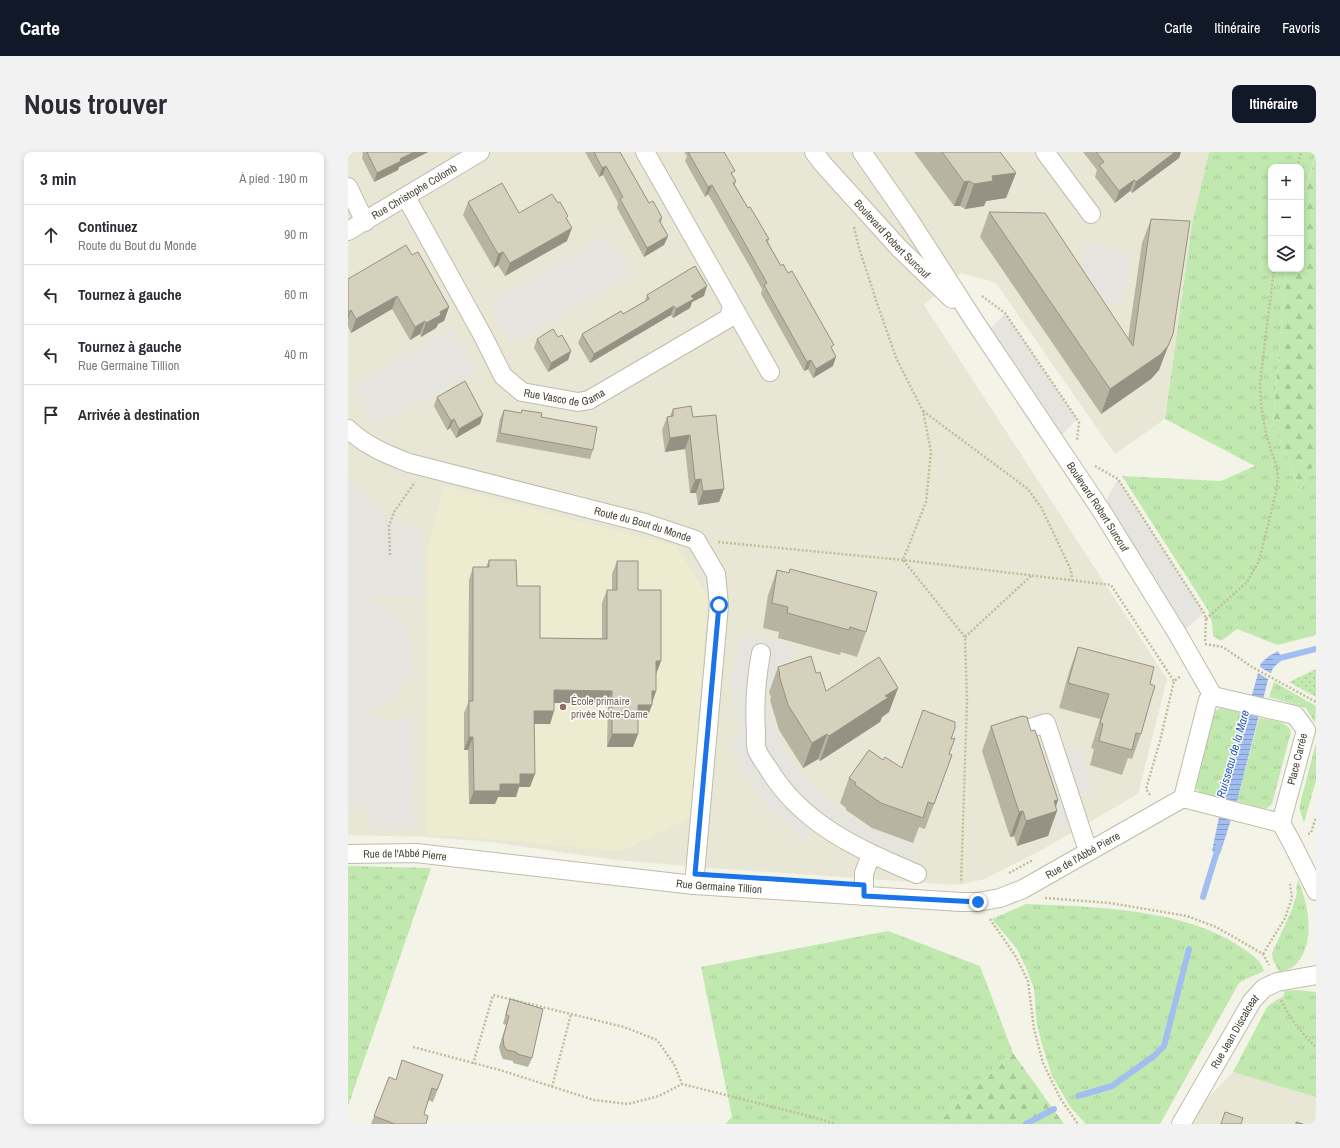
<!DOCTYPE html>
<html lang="fr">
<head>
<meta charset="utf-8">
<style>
	body { margin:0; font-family:"Archivo Narrow",sans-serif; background:#f2f2f3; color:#2b2b33 }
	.controls { position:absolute; right:12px; top:12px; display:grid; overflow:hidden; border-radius:8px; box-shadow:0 2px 6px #0003 }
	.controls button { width:36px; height:36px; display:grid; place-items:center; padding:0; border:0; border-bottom:1px solid #e1e1e2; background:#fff; color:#2b2b33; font:20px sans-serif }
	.stop { position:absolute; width:12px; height:12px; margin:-9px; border:3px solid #1a73e8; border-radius:50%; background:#fff }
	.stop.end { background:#1a73e8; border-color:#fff; box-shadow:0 1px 4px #0008 }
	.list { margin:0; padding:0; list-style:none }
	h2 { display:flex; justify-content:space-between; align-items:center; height:52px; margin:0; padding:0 16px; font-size:17px }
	h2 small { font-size:13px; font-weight:400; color:#7c7c81 }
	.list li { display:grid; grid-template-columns:26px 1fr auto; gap:12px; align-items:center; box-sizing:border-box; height:60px; padding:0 16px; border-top:1px solid #e1e1e2 }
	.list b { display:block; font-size:15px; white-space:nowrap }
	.list p { margin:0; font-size:13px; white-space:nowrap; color:#7c7c81 }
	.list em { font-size:13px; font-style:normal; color:#7c7c81 }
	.icon { flex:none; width:22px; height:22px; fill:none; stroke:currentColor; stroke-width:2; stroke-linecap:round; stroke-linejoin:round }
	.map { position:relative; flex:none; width:968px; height:972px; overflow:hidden; border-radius:8px }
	header { display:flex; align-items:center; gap:24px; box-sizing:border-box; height:56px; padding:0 20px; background:#111827; color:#fff }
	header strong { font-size:19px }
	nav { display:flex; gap:22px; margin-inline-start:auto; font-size:14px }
	.intro { display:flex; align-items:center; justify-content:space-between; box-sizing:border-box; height:96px; padding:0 24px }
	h1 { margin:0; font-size:28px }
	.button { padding:10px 18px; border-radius:8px; background:#111827; color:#fff; font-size:14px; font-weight:700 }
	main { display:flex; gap:24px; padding:0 24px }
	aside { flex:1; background:#fff; border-radius:8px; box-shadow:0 2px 6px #0003 }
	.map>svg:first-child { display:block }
</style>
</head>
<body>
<header>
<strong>Carte</strong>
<nav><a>Carte</a><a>Itinéraire</a><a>Favoris</a></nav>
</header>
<div class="intro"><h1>Nous trouver</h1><a class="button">Itinéraire</a></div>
<main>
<aside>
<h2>3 min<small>À pied · 190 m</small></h2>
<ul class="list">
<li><svg class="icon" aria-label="ahead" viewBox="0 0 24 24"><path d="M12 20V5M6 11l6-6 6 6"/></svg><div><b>Continuez</b><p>Route du Bout du Monde</p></div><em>90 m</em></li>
<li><svg class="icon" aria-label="left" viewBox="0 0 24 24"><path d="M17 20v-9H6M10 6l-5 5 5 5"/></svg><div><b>Tournez à gauche</b></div><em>60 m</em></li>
<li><svg class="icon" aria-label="left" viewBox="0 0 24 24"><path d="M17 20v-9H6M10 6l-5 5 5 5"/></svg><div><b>Tournez à gauche</b><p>Rue Germaine Tillion</p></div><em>40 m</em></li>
<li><svg class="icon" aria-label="arrive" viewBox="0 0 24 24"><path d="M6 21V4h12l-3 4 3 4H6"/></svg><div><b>Arrivée à destination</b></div></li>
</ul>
</aside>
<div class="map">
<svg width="968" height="972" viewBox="0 0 968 972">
	<defs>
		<pattern id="grass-tufts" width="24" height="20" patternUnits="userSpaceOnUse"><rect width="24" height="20" fill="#c1e9af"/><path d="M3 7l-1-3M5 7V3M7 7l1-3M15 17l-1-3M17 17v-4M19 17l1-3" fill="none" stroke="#a7c997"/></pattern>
		<pattern id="forest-firs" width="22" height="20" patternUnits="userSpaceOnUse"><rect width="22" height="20" fill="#c1e9af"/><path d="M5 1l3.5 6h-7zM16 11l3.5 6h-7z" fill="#a7c997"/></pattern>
		<pattern id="park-dots" width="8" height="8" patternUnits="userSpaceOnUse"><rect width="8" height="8" fill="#c1e9af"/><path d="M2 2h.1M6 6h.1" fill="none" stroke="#a7c997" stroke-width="1.8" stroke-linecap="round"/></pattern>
		<pattern id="water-rules" width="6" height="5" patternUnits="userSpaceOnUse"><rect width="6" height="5" fill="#a2bef1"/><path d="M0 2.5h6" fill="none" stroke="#869cc4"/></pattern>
	</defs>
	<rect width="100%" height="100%" fill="#f4f3e7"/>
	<g fill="#e8e6d5">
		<path d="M0,0H861L844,72L817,267L767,302L648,131L613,121L576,153L819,527L790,642L697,696L637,727L610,733L376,717L269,708L143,690L78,685L0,683Z"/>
		<path d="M885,920L968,945V972H835Z"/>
	</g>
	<path fill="#edecd0" d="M96,334L328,394L360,444L343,665L274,699L78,682L80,393Z"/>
	<g fill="url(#grass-tufts)">
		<path d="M861,0H968L953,55V15H923V117H938L925,271L952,338L968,309V483L930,493L889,477L873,489L865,484L864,471L860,458L774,324L873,329L907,314L817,267L844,72Z"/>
		<path d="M926,530L968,554L967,571L958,556L921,545Z"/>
		<path d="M872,556L898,562L875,646C866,644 847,643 847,632L866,560Z"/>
		<path d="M911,566C921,568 941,569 943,580L924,652L919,656L917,657L889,649Z"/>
		<path d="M968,591V628L956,671L952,659V652Z"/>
		<path d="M0,714L83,716L0,954Z"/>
		<path d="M950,728C962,755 968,796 945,815C941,817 935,819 931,820L925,808L924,801L943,760L949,741L948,736Z"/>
		<path d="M678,752C747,755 838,756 896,797C904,803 913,808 916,819L894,829L891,831L812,972H738L723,956L704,924L695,896L689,873L686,837L679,818L669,797L644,767Z"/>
		<path d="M540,779L632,814L665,901L588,972H377L384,965L353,815Z"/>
		<path d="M949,838L968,840V945L885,920L919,855L927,849L936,844V839Z"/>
	</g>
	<g fill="url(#forest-firs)">
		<path d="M968,2V309L952,338L925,271L938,117H953V55Z"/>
		<path d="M665,901L716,972H588Z"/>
	</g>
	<path fill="url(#park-dots)" d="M968,517V545L941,530Z"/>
	<g fill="#e5e4df">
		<path d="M261,82L283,123L163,191L141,151Z"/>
		<path d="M739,90L753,92L769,98L783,100L775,152L731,146Z"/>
		<path d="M657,161L729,267L707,290L636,184Z"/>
		<path d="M104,177L128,219L27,273L3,233Z"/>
		<path d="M0,322L40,367L74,378V445L19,444L42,458L56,472L66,494L62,526L45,548L22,559L29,568H52L66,563L65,651L67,678H24L20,670V653L0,654Z"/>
		<path d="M770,327L856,461L840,475L829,481L753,358Z"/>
		<path d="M395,481L445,494L435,532L418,541L424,569L436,596L453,623L481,651L520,675L569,695L560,726L544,721L503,703L482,690L465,676L454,688L419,655L399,626L381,588L394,580L382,537Z"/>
		<path d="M732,594L745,637L732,642L735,654L723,673L708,677L687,611Z"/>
	</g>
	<path fill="url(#water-rules)" d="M930,499L934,507L925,516L920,528L889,649L872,702L864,699L875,646L913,511L921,504Z"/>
	<path fill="#f4f3e7" d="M910,514L924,522L922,528L908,520Z"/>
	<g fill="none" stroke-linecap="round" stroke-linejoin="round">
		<g stroke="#a2bef1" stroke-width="6">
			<path d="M928,509L932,506L968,497"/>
			<path d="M855,745L871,693"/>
			<path d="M730,944L764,934L806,904L816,894L841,797"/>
			<path d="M678,972L706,957"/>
		</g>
		<g stroke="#bfbda9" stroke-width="20">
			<g id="minor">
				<path id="s1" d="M466,0L475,12L551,96L604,147"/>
				<path id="s2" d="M514,0L562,69L627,170L753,358L829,481L865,544"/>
				<path d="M697,0L743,62"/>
				<path d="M0,35L17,70"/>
				<path id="s3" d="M58,45L135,184L155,224L174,240L230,250L241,248L381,166L384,153L297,0"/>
				<path id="s4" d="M0,79L132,0"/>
				<path d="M384,153L422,220"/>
				<path id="s5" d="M0,277C18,294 38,302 61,311L297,371L348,388L368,422L371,453L346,733"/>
				<path d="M413,501C408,528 406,551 408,580C408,585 407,593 409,598C411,604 417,611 420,616C454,673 511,697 569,722"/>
				<path d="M670,580L698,571L740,699"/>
				<path d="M835,646L860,548L865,544L947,563L958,578L933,671"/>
				<path d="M835,646L933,671"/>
				<path d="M933,671L944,691L968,739"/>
				<path id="s6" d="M0,702L68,701L346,733L613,750H630L652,746L675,737L835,646"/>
				<path d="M516,744V721L523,703"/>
				<path id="s7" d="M833,972L904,849L916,836L929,830L968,823"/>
			</g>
		</g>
		<g stroke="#c1bd9a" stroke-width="2.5" stroke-dasharray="2 2" stroke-linecap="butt">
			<path d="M949,15L953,0"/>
			<path d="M506,75L511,96L530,154L549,208L575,259L583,300L578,350L555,408L617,485L619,549L613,731"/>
			<path d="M634,144L657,161L731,270L729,288"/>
			<path d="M575,259L680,337L694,357L723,418L724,428"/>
			<path d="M747,314L770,327L856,461L858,467L857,490"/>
			<path d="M370,390L555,408L763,433L826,529"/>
			<path d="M42,403L41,374L46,360L67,330"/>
			<path d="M858,467L899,430L911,409L928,340L930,326L929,316L918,282L913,252L912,231L926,117"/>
			<path d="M617,485L684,423"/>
			<path d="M857,492L875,495L904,515L968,550"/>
			<path d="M802,643L798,637L812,589L826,529L833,524"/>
			<path d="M960,682L963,681L968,665"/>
			<path d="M661,721L685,708"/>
			<path d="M697,746L762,751L839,764L868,775L891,788L915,802L921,813"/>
			<path d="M642,767L668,805L680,829L686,877L695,911L712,946L730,972"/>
			<path d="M915,802L937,766L944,746L942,732"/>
			<path d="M933,848C942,866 953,881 968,895"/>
			<path d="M65,895L152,918L246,948L280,952L311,944L334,932"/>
			<path d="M125,912L145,843L276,875L309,888L326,912L334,932L465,965L488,972"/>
			<path d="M204,935L223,862"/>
		</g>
		<use href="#minor" stroke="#fff" stroke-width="18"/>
	</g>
	<g fill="#b7b4a2">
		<path d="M14,0H80L51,15L50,18L26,30L14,6L15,2Z"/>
		<path d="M237,0H272L301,51L314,66L313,71L320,84L316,93L296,105L269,56L270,51L255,23L251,25Z"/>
		<path d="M336,0H376L385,24L388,29L387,33L400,56L421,87L420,90L433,114L484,198L485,214L465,226L460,217L456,219L413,142L414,137L402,115L360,42L357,45L337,9L339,4Z"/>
		<path d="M566,0H652L668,21L658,46L638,49L636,54L617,57L612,54H606Z"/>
		<path d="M735,0H833L831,6L784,41L782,39L767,51L747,25L749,18Z"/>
		<path d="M120,50L171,61L219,68V89L157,124L150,113L146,116L115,63Z"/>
		<path d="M641,60L780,187L794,91L803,67L825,182L811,218L803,227L753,262L632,85Z"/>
		<path d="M64,103L101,155L96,169L90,172L88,176L73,185L72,182L62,188L44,157L3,181L0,174V127Z"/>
		<path d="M299,143L356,144L344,150L342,156L325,166L323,163L242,211L230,191L234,182L275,162L297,149Z"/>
		<path d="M210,185L223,199L220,208L200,220L186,196L189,187Z"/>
		<path d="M89,245L135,263L132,272L108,286L102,276L99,278L86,254Z"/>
		<path d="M325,257L345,265L376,337L371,350L350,353L348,341H342L337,297L317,300L314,278L319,265L322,264Z"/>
		<path d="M156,258L173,261L174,258L193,265L245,298L242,307L148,290L152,267Z"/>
		<path d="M141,408L169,434L192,486H254V451L259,438H264V422L269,409L290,438L313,509L308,522V539L299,566H290V582L285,595H259L260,551H206V559L202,572H186L182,635H171L168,645H150L147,652H121L120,598H116V561L120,551L121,428L125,415H138Z"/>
		<path d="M442,417L518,480L509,505L493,500L492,503L430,486L431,480L415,476L420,443L429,418L441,421Z"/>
		<path d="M730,495L802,532L793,582L784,607L780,606L774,623L742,613L746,597L743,596L752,567L711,556L721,520Z"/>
		<path d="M430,515L468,521L478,539L550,536L541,560L534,565L532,570L472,609L470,607L455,616L431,578L422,548L423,545L421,540Z"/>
		<path d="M643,574L683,579L710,648L708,654L700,684L669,694L666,684L662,685L634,599Z"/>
		<path d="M603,587L601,602L604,603L577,677L571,675L565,691L524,676L498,658V656L492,651L501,626L535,608L554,616Z"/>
		<path d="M162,847L184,906L180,915L165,911V909L155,907L153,903L151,895L158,873L155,872L159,856Z"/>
		<path d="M95,923L85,950L80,948L76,962L78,972H23L26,964L47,928Z"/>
	</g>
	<g fill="#959284">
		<path d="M66,0H80L51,15L50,18L26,30L29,21L52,7Z"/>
		<path d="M827,0H833L831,6L784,41L788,30Z"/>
		<path d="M258,14L255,23L251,25L254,16Z"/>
		<path d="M668,21L658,46L638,49L636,54L617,57L626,32L644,24Z"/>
		<path d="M786,28L782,39L767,51L771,39Z"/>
		<path d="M621,29L612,54H606L616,30Z"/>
		<path d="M364,33L360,42L357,45L360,35Z"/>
		<path d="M224,76L219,89L157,124L162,111Z"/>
		<path d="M320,84L316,93L296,105L299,96Z"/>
		<path d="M155,100L150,113L146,116L150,102Z"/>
		<path d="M359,134L356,144L344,150L342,156L325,166L328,157L343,144Z"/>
		<path d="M49,144L44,157L3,181L8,167Z"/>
		<path d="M326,154L323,163L242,211L246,202Z"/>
		<path d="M101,155L96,169L90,172L88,176L73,185L78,171L92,160Z"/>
		<path d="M3,158L0,167V162L1,160Z"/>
		<path d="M77,169L72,182L62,188L67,175Z"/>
		<path d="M820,194L811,218L803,227L753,262L762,237Z"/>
		<path d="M223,199L220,208L200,220L203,211Z"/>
		<path d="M488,205L485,214L465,226L468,217Z"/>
		<path d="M463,208L460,217L456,219L459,210Z"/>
		<path d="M135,263L132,272L108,286L111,277Z"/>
		<path d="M106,267L102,276L99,278L103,269Z"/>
		<path d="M342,283L337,297L317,300L322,286Z"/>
		<path d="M353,327L348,341H342L347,328Z"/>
		<path d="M376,337L371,350L350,353L355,339Z"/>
		<path d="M308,509H313L308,522Z"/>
		<path d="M550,536L541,560L534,565L532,570L472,609L481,584L537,544Z"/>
		<path d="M206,538L264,539L260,551H201Z"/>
		<path d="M304,539H308L304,551Z"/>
		<path d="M290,553H304L299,566H286Z"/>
		<path d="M186,559H206L202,572H182Z"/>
		<path d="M264,582H290L285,595H259Z"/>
		<path d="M479,582L470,607L455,616L464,591Z"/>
		<path d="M121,585H125L120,598H116Z"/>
		<path d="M172,622H187L182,635H171L168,645H150L147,652H121L126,639L152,632Z"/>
		<path d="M710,648L706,660L709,659L700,684L669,694L678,669L706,649Z"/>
		<path d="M675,659L666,684L662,685L671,660Z"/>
	</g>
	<g fill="#d5d1bc" stroke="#959284">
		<path d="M19,0H66L52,7L53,9L29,21Z"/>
		<path d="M246,0H272L301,51L305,49L310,58L314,66L311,68L320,84L299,96L272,47L275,45L258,14L254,16Z"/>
		<path d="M340,0H376L387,19L383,21L388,29L385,31L400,56L402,55L421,87L418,88L433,114L435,112L440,121L444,119L486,193L483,195L488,205L468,217L463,208L459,210L416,133L419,131L405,106L364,33L360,35Z"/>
		<path d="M594,0H652L668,21L644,24L645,29L626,32L621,29L616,30Z"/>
		<path d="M748,0H827L788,30L786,28L771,39L751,13L756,10Z"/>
		<path d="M154,31L171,61L204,42L210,51L212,50L220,64L218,66L224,76L162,111L155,100L150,102L120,50Z"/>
		<path d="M641,60L697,61L785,194L803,67L842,69L825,182L820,194L813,202L762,237Z"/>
		<path d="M58,93L64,103L70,100L101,155L92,160L93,163L78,171L77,169L67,175L49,144L8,167L3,158L1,160L0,158V127Z"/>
		<path d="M347,114L359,134L343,144L346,147L328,157L326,154L246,202L234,182L273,159L275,162L301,147L299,143Z"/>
		<path d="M205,177L210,185L214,183L223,199L203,211L189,187Z"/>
		<path d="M117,229L135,263L111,277L106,267L103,269L89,245Z"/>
		<path d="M343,254L345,265L368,263L376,337L355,339L353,327L347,328L342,283L322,286L319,265L325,264V257Z"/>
		<path d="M156,258L173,261L174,258L194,261L193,265L249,275L245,298L152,281Z"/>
		<path d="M141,408H168L169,434H192V486L259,487V438H269V409H290V438H313V509H308V539H304V553H290V582H264V539L206,538V559H186L187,622H172V632H152V639H126L125,585H121V549H125V415H141Z"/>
		<path d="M442,417L529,440L518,480L502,475L501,478L439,461L440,455L424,451L429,418L441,421Z"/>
		<path d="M730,495L806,515L802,532L807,534L802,550L793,582L788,581L784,598L751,589L755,572L752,571L761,542L720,531Z"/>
		<path d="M463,504L468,521L472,520L478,539L531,505L550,536L537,544L541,545L481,584L479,582L464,591L440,553L431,523H432L430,515Z"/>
		<path d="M575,558L607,570V576L603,587L607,586L601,602L604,603L586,652L580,650L575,666L533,651L507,633L508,631L501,626L521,598L535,608L537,605L554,616Z"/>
		<path d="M674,564L679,565L683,579L687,578L710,648L706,649L709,659L678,669L675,659L671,660L643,574Z"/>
		<path d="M162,847L195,857L184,906L169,902L168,900L159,898L156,894L155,886L161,864L158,863Z"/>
		<path d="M54,908L95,923L89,938L84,936L76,962L80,964L78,972H47L26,964L41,925L48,928Z"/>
		<path d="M877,960L895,966L893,972H873Z"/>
		<path d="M948,970L955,972H948Z"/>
	</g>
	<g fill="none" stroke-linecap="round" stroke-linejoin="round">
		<path stroke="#1a73e8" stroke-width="5" d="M371,453L347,722L516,733V744L630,750"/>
	</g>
	<circle fill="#8d6e63" stroke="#fff" stroke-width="1.5" cx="215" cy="555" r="4"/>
	<g text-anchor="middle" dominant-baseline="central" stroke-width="3" stroke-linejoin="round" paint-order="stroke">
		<g font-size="11" fill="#474436" stroke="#fff">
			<text stroke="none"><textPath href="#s4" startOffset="77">Rue Christophe Colomb</textPath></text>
			<text stroke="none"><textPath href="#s1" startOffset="117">Boulevard Robert Surcouf</textPath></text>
			<text stroke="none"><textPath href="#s3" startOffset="272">Rue Vasco de Gama</textPath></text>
			<text stroke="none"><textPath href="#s2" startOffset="426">Boulevard Robert Surcouf</textPath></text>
			<text stroke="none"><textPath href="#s5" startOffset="312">Route du Bout du Monde</textPath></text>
			<text transform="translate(949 607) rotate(-76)">Place Carrée</text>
			<text stroke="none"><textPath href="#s6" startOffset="748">Rue de l'Abbé Pierre</textPath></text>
			<text stroke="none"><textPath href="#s6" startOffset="57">Rue de l'Abbé Pierre</textPath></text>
			<text stroke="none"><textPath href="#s6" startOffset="373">Rue Germaine Tillion</textPath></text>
			<text stroke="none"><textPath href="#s7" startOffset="107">Rue Jean Discalceat</textPath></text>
		</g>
		<g font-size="11" fill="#785e54" stroke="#fff" text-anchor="start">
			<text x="223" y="549">École primaire<tspan x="223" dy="13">privée Notre-Dame</tspan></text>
		</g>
		<g font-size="12" font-style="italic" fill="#2d5bb5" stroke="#fff">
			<text transform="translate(885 602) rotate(-74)">Ruisseau de la Mare</text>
		</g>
	</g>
</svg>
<div class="controls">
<button>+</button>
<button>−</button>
<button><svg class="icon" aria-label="layers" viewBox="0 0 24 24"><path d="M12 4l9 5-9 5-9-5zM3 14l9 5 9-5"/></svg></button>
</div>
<div class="stop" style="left:371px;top:453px"></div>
<div class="stop end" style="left:630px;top:750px"></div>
</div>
</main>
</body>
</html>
